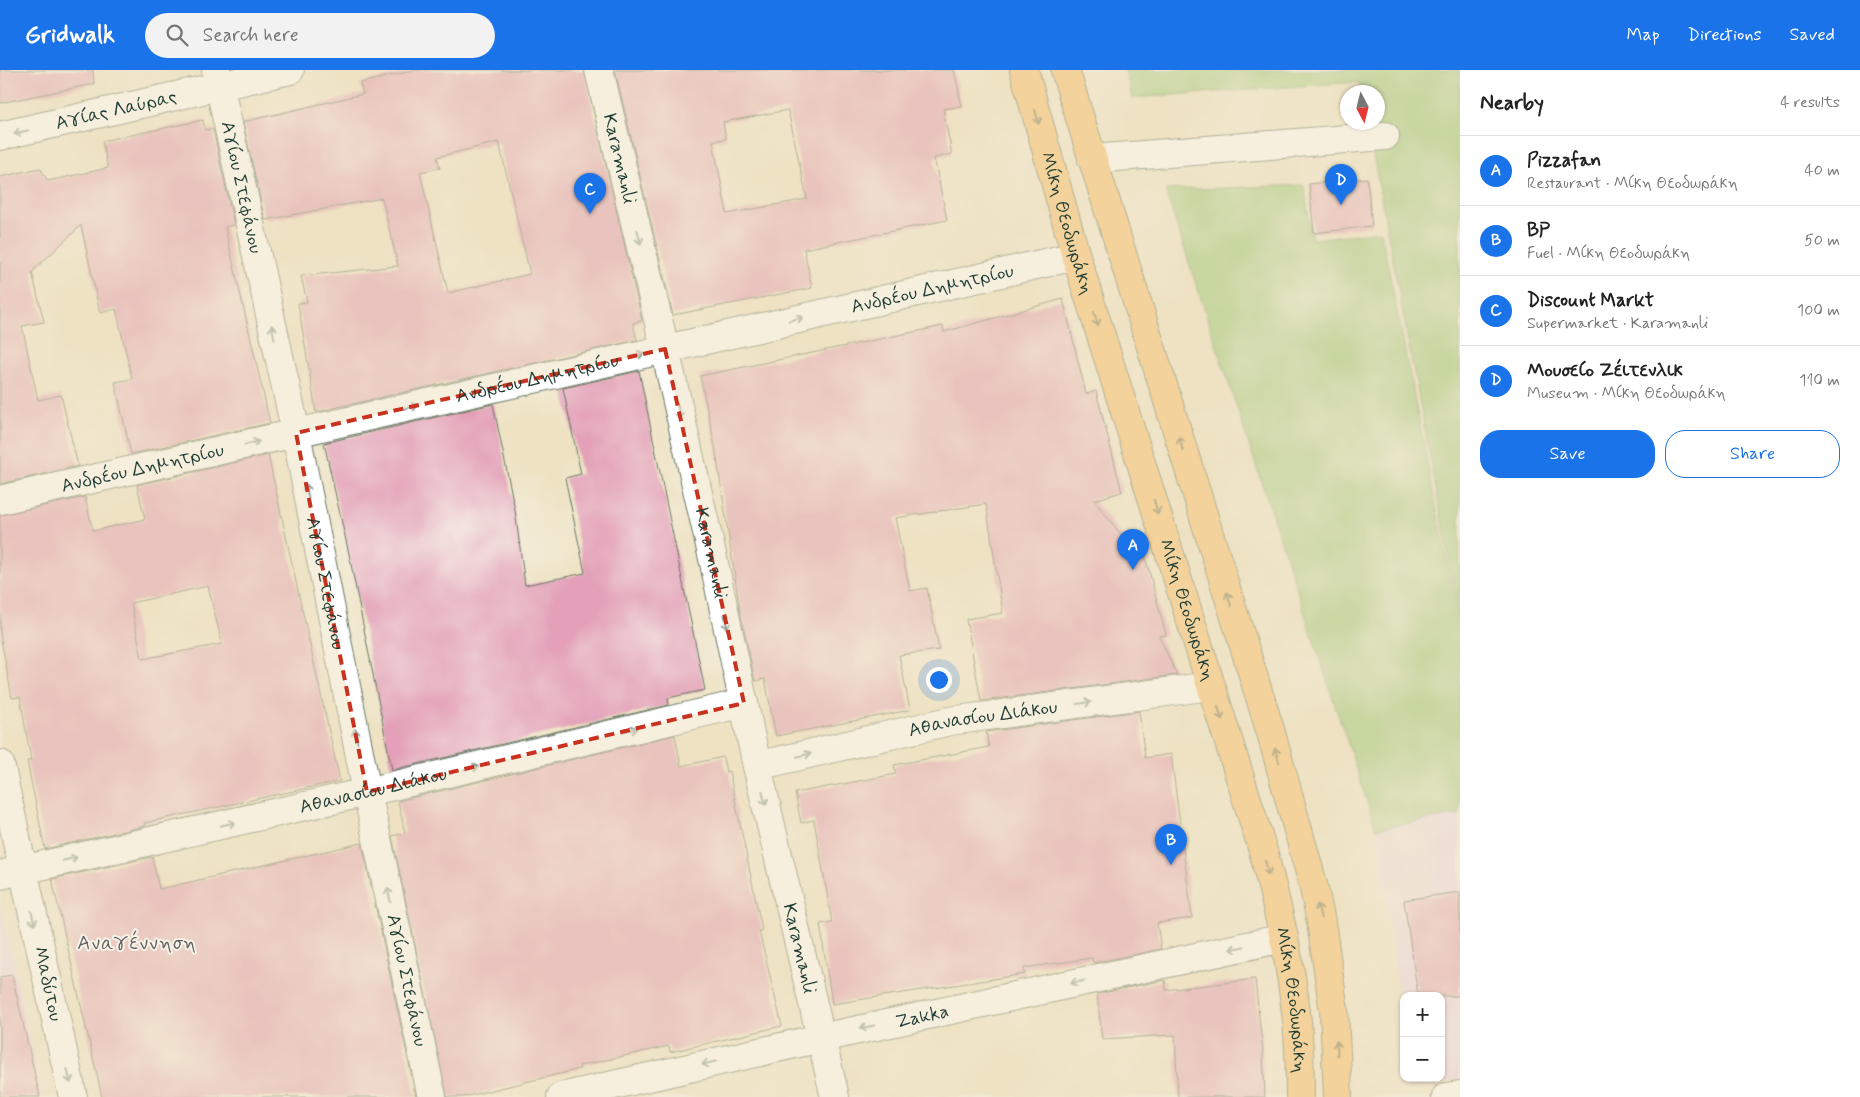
<!DOCTYPE html>
<html lang="en">
<head>
<meta charset="utf-8">
<style>
	body { margin:0; font-family:Mynerve,sans-serif; background:#f2f2f2; color:#222 }
	.controls { position:absolute; right:15px; bottom:15px; display:grid; overflow:hidden; border-radius:10px; box-shadow:0 1px 4px #0004 }
	.controls button { width:45px; height:45px; display:grid; place-items:center; padding:0; border:0; border-bottom:1px solid #e0e0e0; background:#fff; color:#222; font:25px sans-serif }
	.compass { position:absolute; left:1340px; top:15px; width:45px; height:45px; border-radius:50%; background:#fff; box-shadow:0 1px 4px #0004; rotate:173deg }
	.you { position:absolute; left:938px; top:609px; width:18px; height:18px; margin:-12px; border:4px solid #fff; border-radius:50%; background:#1a73e8; box-shadow:0 0 0 8px #1a73e833 }
	.badge { display:grid; place-items:center; width:32px; height:32px; border-radius:50%; background:#1a73e8; color:#fff; font-size:16px; font-weight:700 }
	.pin { position:absolute; translate:-50% -41px; filter:drop-shadow(0 1px 2px #0008) }
	.pin::after { content:''; position:absolute; top:26px; width:18px; height:15px; background:inherit; clip-path:polygon(0 0,100% 0,50% 100%) }
	.list { margin:0; padding:0; list-style:none }
	h2 { display:flex; justify-content:space-between; align-items:center; height:65px; margin:0; padding:0 20px; font-size:21px }
	h2 small { font-size:16px; font-weight:400; color:#767676 }
	.list li { display:grid; grid-template-columns:32px 1fr auto; gap:15px; align-items:center; box-sizing:border-box; height:70px; padding:0 20px; border-top:1px solid #e0e0e0 }
	.list b { display:block; font-size:19px; white-space:nowrap }
	.list p { margin:0; font-size:16px; white-space:nowrap; color:#767676 }
	.list em { font-size:16px; font-style:normal; color:#767676 }
	.actions { display:flex; gap:10px; padding:15px 20px }
	.actions a { flex:1; padding:11px 0; border:1px solid #1a73e8; border-radius:20px; text-align:center; font-size:18px; color:#1a73e8 }
	.actions .main { background:#1a73e8; color:#fff }
	.icon { flex:none; width:28px; height:28px; fill:none; stroke:currentColor; stroke-width:2; stroke-linecap:round; stroke-linejoin:round }
	.map { position:relative; flex:none; width:1460px; height:1027px; overflow:hidden }
	header { display:flex; align-items:center; gap:30px; box-sizing:border-box; height:70px; padding:0 25px; background:#1a73e8; color:#fff }
	header strong { font-size:24px }
	nav { display:flex; gap:28px; margin-inline-start:auto; font-size:18px }
	.search { width:350px; height:45px; background:#f2f2f2; display:flex; align-items:center; gap:12px; box-sizing:border-box; padding:0 18px; border-radius:28px; color:#767676; font-size:19px }
	main { display:flex }
	aside { flex:1; background:#fff }
	.map>svg:first-child { display:block }
</style>
</head>
<body>
<header>
<strong>Gridwalk</strong>
<div class="search"><svg class="icon" aria-label="search" viewBox="0 0 24 24"><circle cx="10" cy="10" r="6"/><path d="M15 15l6 6"/></svg>Search here</div>
<nav><a>Map</a><a>Directions</a><a>Saved</a></nav>
</header>
<main>
<div class="map">
<svg width="1460" height="1027" viewBox="0 0 1460 1027">
	<rect width="100%" height="100%" fill="#f7f3e8"/>
	<filter id="ink" filterUnits="userSpaceOnUse"><feTurbulence type="fractalNoise" baseFrequency=".02" numOctaves="2"/><feDisplacementMap in="SourceGraphic" scale="10" xChannelSelector="R" yChannelSelector="G"/><feConvolveMatrix kernelMatrix="1 2 1 2 8 2 1 2 1" color-interpolation-filters="sRGB"/></filter>
	<filter id="wash" filterUnits="userSpaceOnUse"><feTurbulence type="fractalNoise" baseFrequency=".0096" numOctaves="4" result="noise"/><feDisplacementMap in="SourceGraphic" scale="20" xChannelSelector="R" yChannelSelector="G"/><feGaussianBlur stdDeviation="1.12" result="paint"/><feColorMatrix in="noise" values="0 0 0 0 0 0 0 0 0 0 0 0 0 0 0 0 0 1.4 0 .05"/><feComposite in="paint" operator="in"/></filter>
	<g filter="url(#wash)">
		<rect width="100%" height="100%" fill="#eee2c3"/>
		<g fill="#ebd1eb">
			<path d="M1460,744V1011L1413,1017L1411,1008H1441V926H1404V956L1376,759Z"/>
			<path d="M0,832L42,1027H0Z"/>
		</g>
		<g fill="#99c877" stroke="#5c8256">
			<path d="M1125,0H1460V547L1367,53L1378,52V22H1361L1359,12L1132,28Z"/>
			<path d="M1304,115L1312,169L1381,161L1460,556V744L1376,759L1165,120Z"/>
		</g>
		<g id="blocks">
			<g fill="#e3a0b8" fill-rule="evenodd">
				<path d="M0,0H93L94,14L0,33Z"/>
				<path d="M416,0H584L642,251L633,253L637,270L316,342L298,233L307,232L301,206L398,196L382,128L265,150L243,52L363,24L360,13ZM499,72L530,204L448,223L420,102L440,98L437,87Z"/>
				<path d="M615,0H954L962,36L943,39L952,84L934,88L947,150L804,179L812,218L673,245ZM788,40L807,129L727,144L713,71L726,69L723,52Z"/>
				<path d="M203,50L205,60L213,59L234,155L225,157L270,353L131,384L115,312L132,309L116,239L100,243L81,155L32,202L44,252L22,256L38,330L61,325L78,396L0,414V107L40,98L48,111L108,98L102,71Z"/>
				<path d="M1367,108L1372,156L1314,163L1309,114Z"/>
				<path d="M1063,229L1086,324L1096,321L1122,422L1094,430L1133,480L1143,478L1166,565L1159,566L1177,605L981,631L966,549L1003,543L986,434L895,448L910,521L927,518L939,580L899,585L910,640L776,666L765,609L755,611L740,541L715,376L700,306L943,256L944,262Z"/>
				<path d="M639,301L705,620L668,628L669,635L392,700L349,484L324,373L493,334L515,440L525,515L585,503L565,408L581,404L563,318Z"/>
				<path d="M268,385L340,711L144,753L145,756L45,779L27,691L31,690L20,627L12,628L0,564V445L85,427L93,461L145,449L137,415ZM208,516L222,574L142,589L131,533Z"/>
				<path d="M1139,641L1145,688L1171,684L1192,848L1157,853L1161,879L1093,893L1092,888L1024,898L1025,904L832,934L820,854L832,852L814,750L801,753L795,723L896,704L894,695L989,677L986,662Z"/>
				<path d="M675,665L681,696L723,687L726,702L729,701L762,860L759,861L782,956L670,982L669,976L579,996L580,999L463,1027H447L392,766L405,763L398,731Z"/>
				<path d="M362,773L416,1027H102L52,809L152,787L159,819Z"/>
				<path d="M1460,822V926H1418L1404,830Z"/>
				<path d="M12,905L40,1027H0V907Z"/>
				<path d="M1255,909L1263,983L1265,1027H1178L1175,965L1102,969L1097,924L1165,910L1166,920Z"/>
			</g>
		</g>
	</g>
	<g filter="url(#ink)">
		<use href="#blocks" fill-opacity="0" stroke="#677766" stroke-width="1"/>
		<g fill="none" stroke-linecap="round" stroke-linejoin="round">
			<g stroke="#677766" stroke-width="30">
				<path id="pedestrian" d="M0,805L22,800"/>
			</g>
			<g stroke="#677766" stroke-width="30">
				<g id="minor">
					<path id="s1" d="M216,0L296,363L367,722L432,1027"/>
					<path id="s2" d="M599,0L665,279L714,493L757,696L835,1027"/>
					<path id="s3" d="M0,66L290,0"/>
					<path d="M1092,89L1385,66"/>
					<path id="s4" d="M0,430L1076,186"/>
					<path id="s5" d="M0,694L73,1027"/>
					<path id="s6" d="M757,696L950,651L1211,616"/>
					<path id="s7" d="M22,800L367,722L744,633"/>
					<path id="s8" d="M561,1027L821,968L1284,868"/>
					<path d="M1446,1027L1460,1025"/>
				</g>
			</g>
			<g stroke="#677766" stroke-width="30">
				<g id="trunk">
					<path id="s9" d="M1024,0L1076,186L1264,784C1276,832 1288,879 1294,927C1299,960 1300,994 1300,1027"/>
					<path d="M1065,0L1271,663L1313,814L1321,852L1334,941L1338,1027"/>
				</g>
			</g>
			<use href="#pedestrian" stroke="#fff" stroke-width="28"/>
			<use href="#minor" stroke="#fff" stroke-width="28"/>
			<use href="#trunk" stroke="#f9bf6d" stroke-width="28"/>
		</g>
		<defs><path id="oneway-shaft" d="M-6 0H5M1.5-3L5.5 0L1.5 3" fill="none" stroke-width="1.6" stroke-linecap="round" stroke-linejoin="round" transform="scale(1.25)"/></defs>
		<g stroke="#81784e">
			<use href="#oneway-shaft" transform="translate(1037 47) rotate(74)"/>
			<use href="#oneway-shaft" transform="translate(1096 249) rotate(73)"/>
			<use href="#oneway-shaft" transform="translate(1181 374) rotate(-107)"/>
			<use href="#oneway-shaft" transform="translate(1156 437) rotate(73)"/>
			<use href="#oneway-shaft" transform="translate(1229 529) rotate(-107)"/>
			<use href="#oneway-shaft" transform="translate(1220 643) rotate(72)"/>
			<use href="#oneway-shaft" transform="translate(1277 685) rotate(-106)"/>
			<use href="#oneway-shaft" transform="translate(1267 798) rotate(76)"/>
			<use href="#oneway-shaft" transform="translate(1319 841) rotate(-103)"/>
			<use href="#oneway-shaft" transform="translate(1337 978) rotate(-93)"/>
		</g>
		<g stroke="#8f9e9a">
			<use href="#oneway-shaft" transform="translate(21 62) rotate(167)"/>
			<use href="#oneway-shaft" transform="translate(639 167) rotate(77)"/>
			<use href="#oneway-shaft" transform="translate(796 249) rotate(-13)"/>
			<use href="#oneway-shaft" transform="translate(273 262) rotate(-102)"/>
			<use href="#oneway-shaft" transform="translate(637 285) rotate(-13)"/>
			<use href="#oneway-shaft" transform="translate(411 337) rotate(-13)"/>
			<use href="#oneway-shaft" transform="translate(679 342) rotate(77)"/>
			<use href="#oneway-shaft" transform="translate(252 373) rotate(-13)"/>
			<use href="#oneway-shaft" transform="translate(307 421) rotate(-101)"/>
			<use href="#oneway-shaft" transform="translate(726 552) rotate(78)"/>
			<use href="#oneway-shaft" transform="translate(1084 633) rotate(-8)"/>
			<use href="#oneway-shaft" transform="translate(630 660) rotate(-13)"/>
			<use href="#oneway-shaft" transform="translate(356 666) rotate(-101)"/>
			<use href="#oneway-shaft" transform="translate(804 685) rotate(-13)"/>
			<use href="#oneway-shaft" transform="translate(472 698) rotate(-13)"/>
			<use href="#oneway-shaft" transform="translate(764 728) rotate(77)"/>
			<use href="#oneway-shaft" transform="translate(228 754) rotate(-13)"/>
			<use href="#oneway-shaft" transform="translate(70 789) rotate(-13)"/>
			<use href="#oneway-shaft" transform="translate(389 825) rotate(-102)"/>
			<use href="#oneway-shaft" transform="translate(33 848) rotate(77)"/>
			<use href="#oneway-shaft" transform="translate(1237 878) rotate(168)"/>
			<use href="#oneway-shaft" transform="translate(1078 912) rotate(168)"/>
			<use href="#oneway-shaft" transform="translate(867 957) rotate(168)"/>
			<use href="#oneway-shaft" transform="translate(709 993) rotate(167)"/>
			<use href="#oneway-shaft" transform="translate(69 1006) rotate(77)"/>
		</g>
	</g>
	<path d="M0 0H1460V1027H0ZM665,279L744,633L367,722L296,363Z" fill="#eee2c3" fill-opacity=".55" fill-rule="evenodd"/>
	<path fill="none" stroke="#c8321e" stroke-width="4" stroke-dasharray="10 6" stroke-linejoin="round" d="M665,279L744,633L367,722L296,363Z"/>
	<g text-anchor="middle" dominant-baseline="central" stroke-width="4" stroke-linejoin="round" paint-order="stroke">
		<g font-size="19" fill="#1f3d34" stroke="#f7f3e8">
			<text stroke="none"><textPath href="#s3" startOffset="119">Αγίας Λαύρας</textPath></text>
			<text stroke="none"><textPath href="#s2" startOffset="91">Karamanli</textPath></text>
			<text stroke="none"><textPath href="#s1" startOffset="120">Αγίου Στεφάνου</textPath></text>
			<text stroke="none"><textPath href="#s9" startOffset="159">Μίκη Θεοδωράκη</textPath></text>
			<text stroke="none"><textPath href="#s4" startOffset="956">Ανδρέου Δημητρίου</textPath></text>
			<text stroke="none"><textPath href="#s4" startOffset="551">Ανδρέου Δημητρίου</textPath></text>
			<text stroke="none"><textPath href="#s4" startOffset="146">Ανδρέου Δημητρίου</textPath></text>
			<text stroke="none"><textPath href="#s2" startOffset="496">Karamanli</textPath></text>
			<text stroke="none"><textPath href="#s1" startOffset="525">Αγίου Στεφάνου</textPath></text>
			<text stroke="none"><textPath href="#s9" startOffset="564">Μίκη Θεοδωράκη</textPath></text>
			<text stroke="none"><textPath href="#s6" startOffset="231">Αθανασίου Διάκου</textPath></text>
			<text stroke="none"><textPath href="#s7" startOffset="360">Αθανασίου Διάκου</textPath></text>
			<text stroke="none"><textPath href="#s2" startOffset="901">Karamanli</textPath></text>
			<text stroke="none"><textPath href="#s1" startOffset="930">Αγίου Στεφάνου</textPath></text>
			<text stroke="none"><textPath href="#s5" startOffset="225">Μαδύτου</textPath></text>
			<text stroke="none"><textPath href="#s9" startOffset="969">Μίκη Θεοδωράκη</textPath></text>
			<text stroke="none"><textPath href="#s8" startOffset="370">Zakka</textPath></text>
		</g>
		<g font-size="20" letter-spacing="1" fill="#646062" stroke="#f7f3e8">
			<text x="137" y="873">Αναγέννηση</text>
		</g>
	</g>
</svg>
<div class="controls">
<button>+</button>
<button>−</button>
</div>
<svg class="compass" viewBox="-18 -18 36 36"><path d="M0-13l5 13h-10z" fill="#e53935"/><path d="M0 13l5-13h-10z" fill="#767676"/></svg>
<div class="you"></div>
<div class="pin badge" style="left:1133px;top:500px">A</div>
<div class="pin badge" style="left:1171px;top:795px">B</div>
<div class="pin badge" style="left:590px;top:144px">C</div>
<div class="pin badge" style="left:1341px;top:135px">D</div>
</div>
<aside>
<h2>Nearby<small>4 results</small></h2>
<ul class="list">
<li><span class="badge">A</span><div><b>Pizzafan</b><p>Restaurant · Μίκη Θεοδωράκη</p></div><em>40 m</em></li>
<li><span class="badge">B</span><div><b>BP</b><p>Fuel · Μίκη Θεοδωράκη</p></div><em>50 m</em></li>
<li><span class="badge">C</span><div><b>Discount Markt</b><p>Supermarket · Karamanli</p></div><em>100 m</em></li>
<li><span class="badge">D</span><div><b>Μουσείο Ζέιτενλικ</b><p>Museum · Μίκη Θεοδωράκη</p></div><em>110 m</em></li>
</ul>
<div class="actions"><a class="main">Save</a><a>Share</a></div>
</aside>
</main>
</body>
</html>
